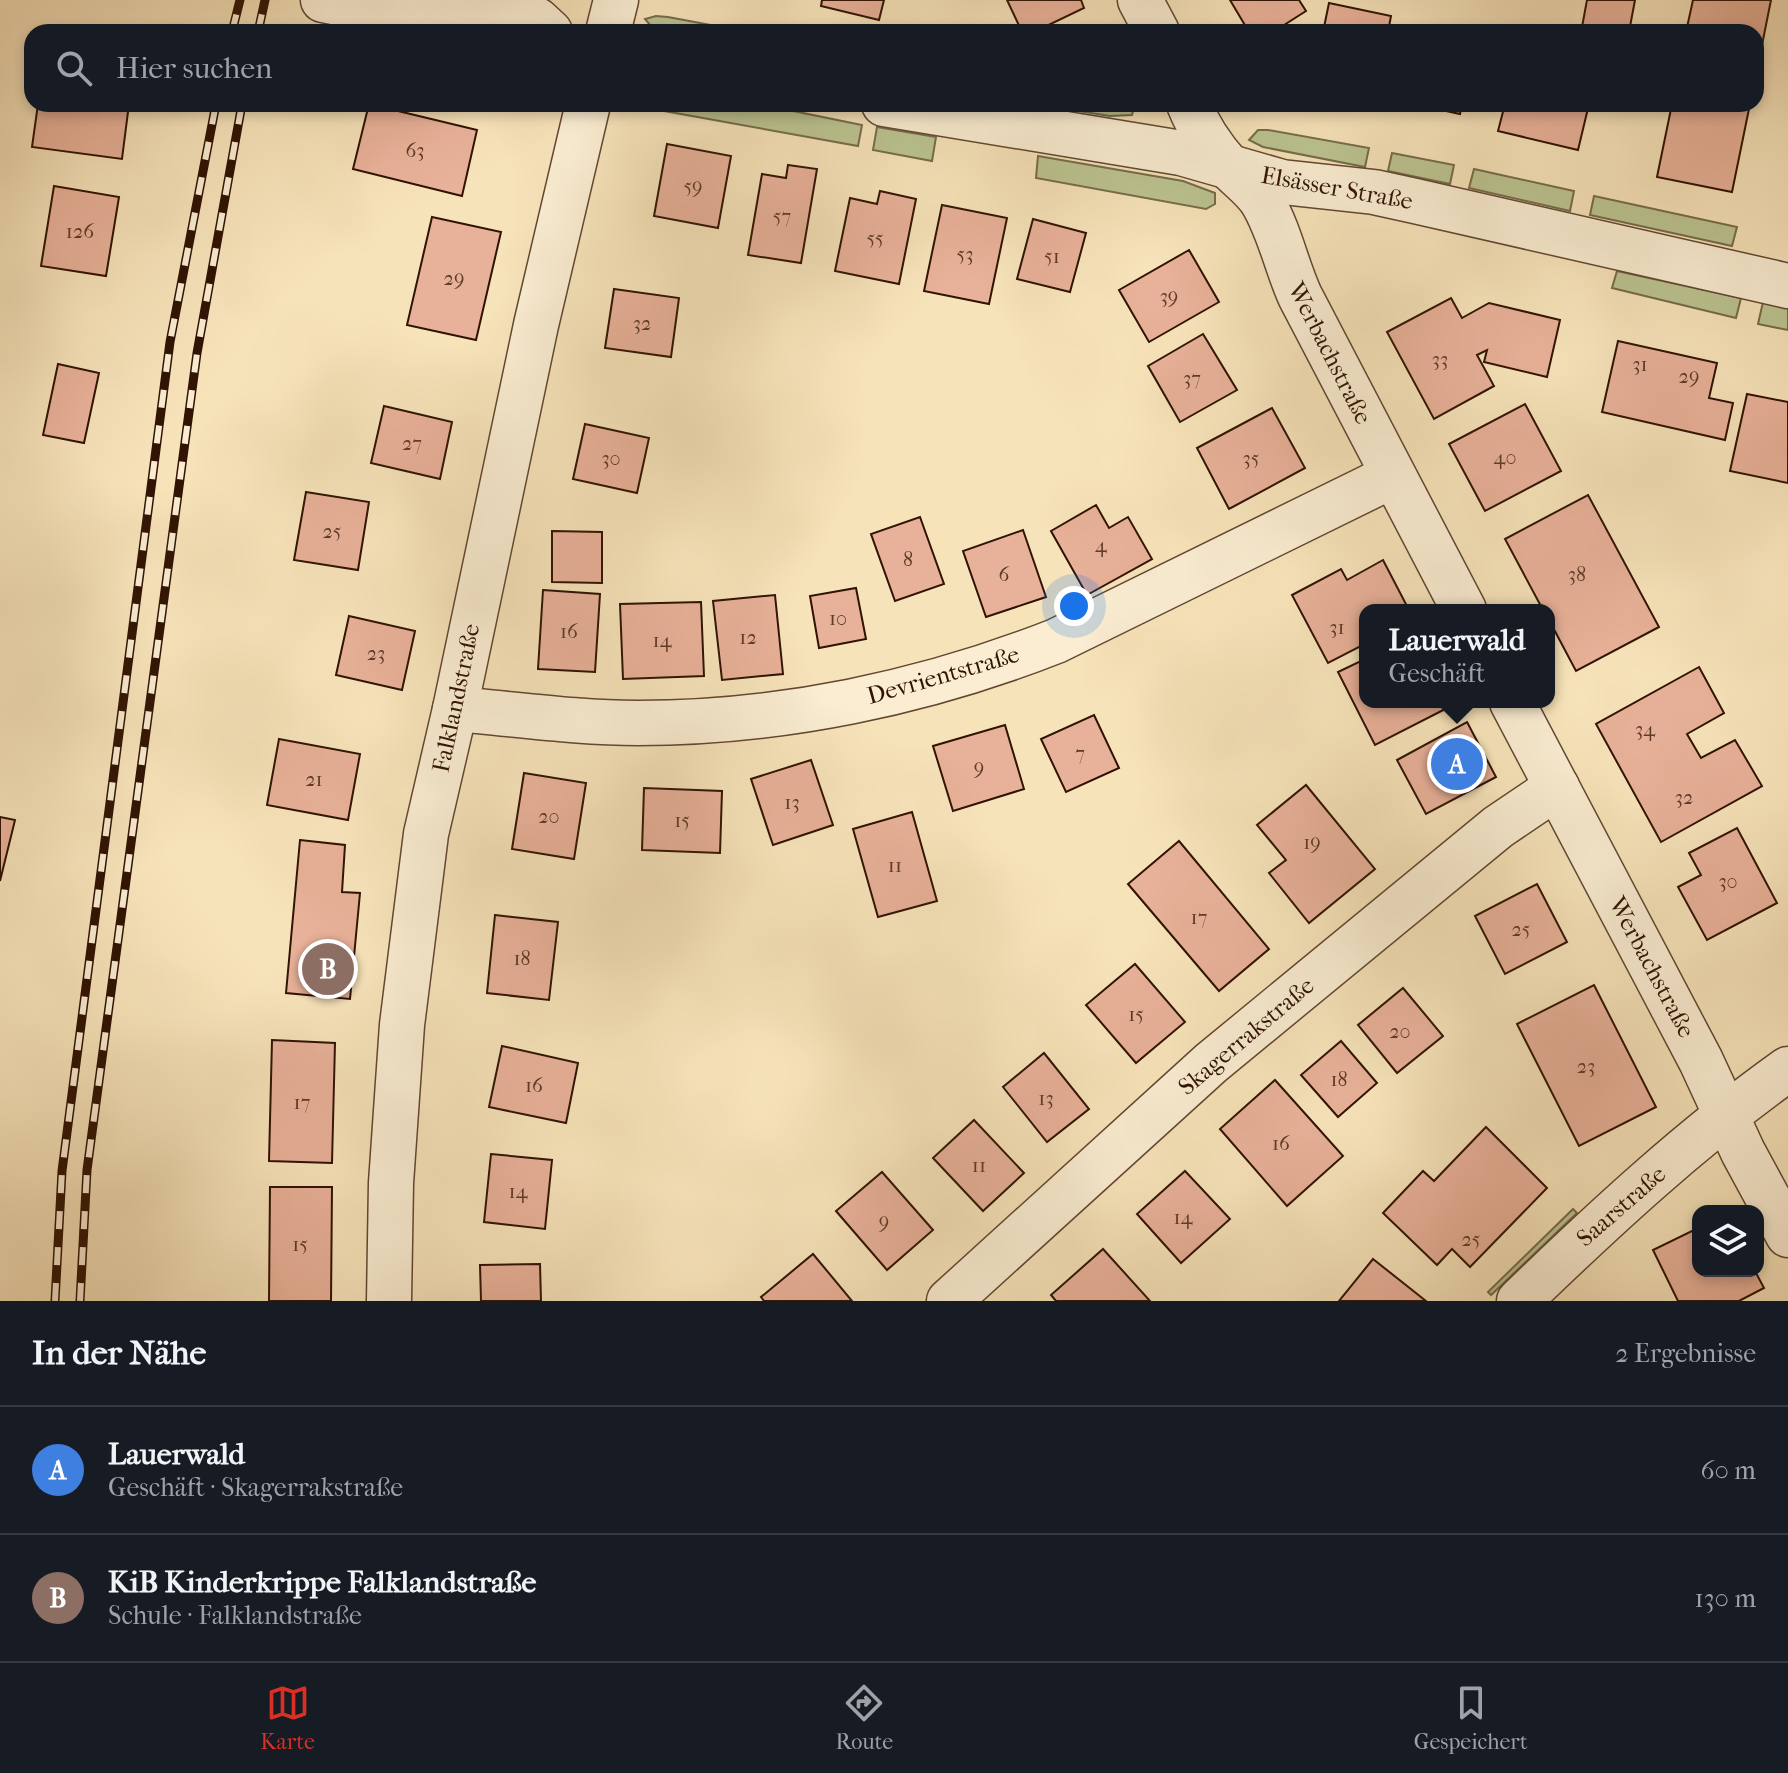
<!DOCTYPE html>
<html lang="de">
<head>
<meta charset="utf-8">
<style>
	body { margin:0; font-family:"IM FELL French Canon",serif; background:#20242c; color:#f1f3f6 }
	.controls { position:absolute; right:24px; bottom:24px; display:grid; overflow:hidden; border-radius:16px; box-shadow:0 4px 12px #0003 }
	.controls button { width:72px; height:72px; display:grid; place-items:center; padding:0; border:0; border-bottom:2px solid #363941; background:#171b24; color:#f1f3f6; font:40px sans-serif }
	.you { position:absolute; left:1074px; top:606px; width:28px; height:28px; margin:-20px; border:6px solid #fff; border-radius:50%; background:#1a73e8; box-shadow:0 0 0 12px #1a73e833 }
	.badge { display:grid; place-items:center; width:52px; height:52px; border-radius:50%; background:#d93025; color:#fff; font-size:26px; font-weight:700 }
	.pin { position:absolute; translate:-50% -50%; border:4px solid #fff; box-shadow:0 2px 8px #0006 }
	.popup { position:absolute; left:1359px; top:604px; width:196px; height:104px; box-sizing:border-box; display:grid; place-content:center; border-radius:16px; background:#171b24; filter:drop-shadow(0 2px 6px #0005); font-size:26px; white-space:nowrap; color:#9ea1a6 }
	.popup b { font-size:30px; color:#f1f3f6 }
	.popup::after { content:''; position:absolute; left:50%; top:100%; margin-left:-16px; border:16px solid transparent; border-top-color:#171b24 }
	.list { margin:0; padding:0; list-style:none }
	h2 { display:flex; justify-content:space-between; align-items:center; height:104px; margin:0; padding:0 32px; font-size:34px }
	h2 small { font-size:26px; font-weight:400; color:#9ea1a6 }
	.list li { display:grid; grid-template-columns:52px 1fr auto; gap:24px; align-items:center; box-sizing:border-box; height:128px; padding:0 32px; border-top:2px solid #363941 }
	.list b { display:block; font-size:30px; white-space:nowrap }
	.list p { margin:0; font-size:26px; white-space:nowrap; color:#9ea1a6 }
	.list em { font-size:26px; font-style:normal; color:#9ea1a6 }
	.icon { flex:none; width:44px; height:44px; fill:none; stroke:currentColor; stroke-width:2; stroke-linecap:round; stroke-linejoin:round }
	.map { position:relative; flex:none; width:1788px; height:1301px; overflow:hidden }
	.search { position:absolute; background:#171b24; box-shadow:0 4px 12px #0003; left:24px; right:24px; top:24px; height:88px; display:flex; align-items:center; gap:20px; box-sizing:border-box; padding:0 28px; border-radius:24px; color:#9ea1a6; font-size:30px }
	.sheet { height:360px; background:#171b24 }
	nav { display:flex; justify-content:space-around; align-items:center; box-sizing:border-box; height:112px; border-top:2px solid #363941; background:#171b24; font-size:22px; color:#9ea1a6 }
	nav a { display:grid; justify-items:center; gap:4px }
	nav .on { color:#d93025 }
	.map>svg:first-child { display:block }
</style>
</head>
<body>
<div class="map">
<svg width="1788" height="1301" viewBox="0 0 1788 1301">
	<rect width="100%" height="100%" fill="#f7e3ba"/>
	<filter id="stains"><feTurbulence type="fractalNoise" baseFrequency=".0025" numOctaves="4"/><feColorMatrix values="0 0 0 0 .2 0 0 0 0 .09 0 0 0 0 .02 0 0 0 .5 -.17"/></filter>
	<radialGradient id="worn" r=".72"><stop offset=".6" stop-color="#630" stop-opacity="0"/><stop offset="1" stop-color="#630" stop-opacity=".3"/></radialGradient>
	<g fill="#bbc491" stroke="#766c4a" stroke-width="2">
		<path d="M656,16L668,17L748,32H656L645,19Z"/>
		<path d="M643,104H759L862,125L858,146L653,109Z"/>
		<path d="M1034,104H1135L1132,115L1110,116Z"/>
		<path d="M877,127L936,137L932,161L873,150Z"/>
		<path d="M1258,130H1268L1369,148L1365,167L1263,147L1249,140Z"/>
		<path d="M1392,153L1454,165L1450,184L1388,171Z"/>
		<path d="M1038,156L1183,181L1215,193V204L1206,209L1036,178Z"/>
		<path d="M1474,169L1574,191L1570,211L1469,188Z"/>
		<path d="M1594,196L1737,227L1732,246L1590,215Z"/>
		<path d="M1617,271L1741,298L1736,318L1612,288Z"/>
		<path d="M1763,302L1788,308V330L1758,324Z"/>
		<path d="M1573,1209L1577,1213L1491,1295L1488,1292Z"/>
	</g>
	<g fill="#e8b199" stroke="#301303" stroke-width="2">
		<path d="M822,0H884L879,20L821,6Z"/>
		<path d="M1007,0H1081L1084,8L1034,32H1022Z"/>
		<path d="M1230,0H1299L1306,11L1273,32H1249Z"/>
		<path d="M1587,0H1635L1629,32H1610L1582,27Z"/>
		<path d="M1693,0H1771L1756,75V32H1686Z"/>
		<path d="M1329,3L1391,16L1388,32H1323Z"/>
		<path d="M38,104H129L122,159L32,147Z"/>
		<path d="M369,104L477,130L462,196L353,169Z"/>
		<path d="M1414,104H1462L1460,114Z"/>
		<path d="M1505,104H1589L1578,150L1498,131Z"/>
		<path d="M1672,104H1750L1732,192L1657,177Z"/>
		<path d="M667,144L731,156L718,228L654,216Z"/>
		<path d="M788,165L817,169L801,263L748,255L762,174L786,178Z"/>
		<path d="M54,186L119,197L106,276L41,266Z"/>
		<path d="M880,191L916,199L899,284L835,271L850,198L877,204Z"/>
		<path d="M942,205L1007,218L989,304L924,291Z"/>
		<path d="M432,217L501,232L476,340L407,325Z"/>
		<path d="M1033,219L1086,233L1070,292L1017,279Z"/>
		<path d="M1189,250L1219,302L1149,342L1119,290Z"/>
		<path d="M614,289L679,298L671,357L605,348Z"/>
		<path d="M1451,298L1462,318L1489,303L1560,320L1547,377L1484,362L1487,350L1477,355L1494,386L1434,419L1387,332Z"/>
		<path d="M1203,334L1237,390L1180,422L1148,366Z"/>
		<path d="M1618,341L1717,363L1709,398L1733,403L1725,440L1602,412Z"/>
		<path d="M58,364L99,373L84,443L43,435Z"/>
		<path d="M1747,394L1788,402V483L1730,471Z"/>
		<path d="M1525,404L1561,471L1485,511L1449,444Z"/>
		<path d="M384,406L452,422L440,479L371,463Z"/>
		<path d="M1272,408L1305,468L1229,509L1197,448Z"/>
		<path d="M585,424L649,438L637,493L573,479Z"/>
		<path d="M306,492L369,502L358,570L294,560Z"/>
		<path d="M1588,495L1659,627L1576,671L1549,620V610H1543L1505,539Z"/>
		<path d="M1096,505L1109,528L1128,517L1152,559L1087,595L1051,531Z"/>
		<path d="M920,517L944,584L895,601L871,534Z"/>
		<path d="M1023,530L1046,597L986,617L963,551Z"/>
		<path d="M552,531L602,532V583L552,582Z"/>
		<path d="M1383,560L1409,610H1365V644L1328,663L1292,595L1341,569L1347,580Z"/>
		<path d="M856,588L866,639L819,648L810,596Z"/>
		<path d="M543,590L600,594L595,672L538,669Z"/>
		<path d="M775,595L783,674L722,680L713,601Z"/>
		<path d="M701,602L704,676L623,679L620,604Z"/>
		<path d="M349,616L415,631L402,690L336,675Z"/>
		<path d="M1365,659V702L1457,703L1375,745L1338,672Z"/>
		<path d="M1699,667L1724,713L1687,734L1701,758L1735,740L1762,786L1661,842L1596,724Z"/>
		<path d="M1094,715L1119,768L1066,792L1041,739Z"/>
		<path d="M1467,722L1496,777L1426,814L1397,760Z"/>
		<path d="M1005,725L1024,789L953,811L933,746Z"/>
		<path d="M279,739L360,754L348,820L267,805Z"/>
		<path d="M811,760L833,825L773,845L751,779Z"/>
		<path d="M524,773L586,783L574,859L512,849Z"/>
		<path d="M1306,785L1375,869L1309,923L1269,873L1286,860L1257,825Z"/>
		<path d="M644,788L722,791L720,853L642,850Z"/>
		<path d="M912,812L937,901L878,917L853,829Z"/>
		<path d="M0,817L15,820L0,881Z"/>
		<path d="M1737,828L1777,903L1707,940L1678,887L1701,875L1689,853Z"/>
		<path d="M300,840L345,845L342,892L360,893L350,999L286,993Z"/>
		<path d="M1179,841L1269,949L1219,991L1128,884Z"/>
		<path d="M1537,884L1567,942L1505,974L1475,916Z"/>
		<path d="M495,915L558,922L549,1000L487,993Z"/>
		<path d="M1135,964L1185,1022L1136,1063L1086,1005Z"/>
		<path d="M1594,985L1656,1107L1579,1146L1517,1024Z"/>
		<path d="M1403,988L1443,1036L1397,1073L1358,1025Z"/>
		<path d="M272,1040L335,1043L332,1163L269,1161Z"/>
		<path d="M1341,1041L1377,1083L1338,1117L1301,1075Z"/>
		<path d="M502,1046L578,1063L566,1123L489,1107Z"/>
		<path d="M1044,1053L1089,1109L1047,1142L1003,1087Z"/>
		<path d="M1275,1080L1343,1156L1287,1206L1220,1129Z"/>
		<path d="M974,1120L1024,1173L983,1211L933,1158Z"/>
		<path d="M1486,1127L1547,1188L1470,1267L1452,1249L1437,1265L1383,1213L1423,1171L1434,1181Z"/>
		<path d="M491,1154L552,1160L545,1229L484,1222Z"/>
		<path d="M1185,1171L1230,1219L1181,1263L1137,1214Z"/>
		<path d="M882,1172L933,1230L887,1270L836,1211Z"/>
		<path d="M270,1187H332L331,1301H269Z"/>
		<path d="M1698,1228V1271H1755L1764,1288L1739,1301H1678L1653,1250Z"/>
		<path d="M1103,1249L1150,1301H1056L1051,1295Z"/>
		<path d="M813,1254L852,1301H764L761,1297Z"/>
		<path d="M1373,1259L1426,1301H1339Z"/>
		<path d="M540,1264L541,1301H481L480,1265Z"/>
	</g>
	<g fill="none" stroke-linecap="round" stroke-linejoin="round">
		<g stroke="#624731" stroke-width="47">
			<g id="minor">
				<path d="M323,0L396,15L423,29"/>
				<path d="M1140,0L1157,32"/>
				<path d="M396,15L445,3L537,20L550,32"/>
				<path d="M608,32L616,0"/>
				<path d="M884,104L1181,153L1282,182L1374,192L1415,201L1788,286"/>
				<path d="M1189,104C1199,129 1211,147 1229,167C1240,179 1255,189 1263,203C1280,232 1286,265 1300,296L1464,610"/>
				<path d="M1512,702L1701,1061L1743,1152L1788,1235"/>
				<path d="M455,709C516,714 577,723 638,723C781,723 924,693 1056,641L1392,476"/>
				<path d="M389,1301L391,1183L402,1025L426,834L455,709L536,325L588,104"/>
				<path d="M949,1301L1211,1063L1498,827L1557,787"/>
				<path d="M1519,1301C1604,1219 1691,1138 1788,1069"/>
			</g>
		</g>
		<use href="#minor" stroke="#faedd2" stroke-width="44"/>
		<g stroke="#301303" stroke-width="9">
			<g id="rail">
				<path d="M232,32L240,0"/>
				<path d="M258,32L265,0"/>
				<path d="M55,1301L62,1171L170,342L216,104"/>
				<path d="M80,1301L87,1170L197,353L242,104"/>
			</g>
		</g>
		<use href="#rail" stroke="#faedd2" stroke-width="6" stroke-dasharray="18" stroke-linecap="butt"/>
	</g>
	<g text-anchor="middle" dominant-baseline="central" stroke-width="8" stroke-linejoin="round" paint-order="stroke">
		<g font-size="20" fill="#5e3a28">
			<text x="415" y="150">63</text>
			<text x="693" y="186">59</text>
			<text x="782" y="216">57</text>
			<text x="80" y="231">126</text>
			<text x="875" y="238">55</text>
			<text x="965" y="254">53</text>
			<text x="1052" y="256">51</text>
			<text x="454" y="278">29</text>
			<text x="1169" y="296">39</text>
			<text x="642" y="323">32</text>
			<text x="1440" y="359">33</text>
			<text x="1640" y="364">31</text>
			<text x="1689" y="376">29</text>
			<text x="1192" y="378">37</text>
			<text x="412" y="443">27</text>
			<text x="1505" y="457">40</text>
			<text x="611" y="458">30</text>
			<text x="1251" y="458">35</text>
			<text x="332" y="531">25</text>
			<text x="1101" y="545">4</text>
			<text x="908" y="559">8</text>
			<text x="1004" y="574">6</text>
			<text x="1577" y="574">38</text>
			<text x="838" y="618">10</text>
			<text x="1337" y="627">31</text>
			<text x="569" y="631">16</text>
			<text x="748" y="637">12</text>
			<text x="662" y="640">14</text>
			<text x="376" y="653">23</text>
			<text x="1645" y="729">34</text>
			<text x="1080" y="753">7</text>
			<text x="979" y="767">9</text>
			<text x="314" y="779">21</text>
			<text x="1684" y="797">32</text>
			<text x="792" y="802">13</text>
			<text x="549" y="816">20</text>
			<text x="682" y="820">15</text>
			<text x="1312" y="842">19</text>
			<text x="895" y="865">11</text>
			<text x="1728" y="881">30</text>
			<text x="1199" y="917">17</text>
			<text x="1521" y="929">25</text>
			<text x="522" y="958">18</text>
			<text x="1136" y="1014">15</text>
			<text x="1400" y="1031">20</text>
			<text x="1586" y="1066">23</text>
			<text x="1339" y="1079">18</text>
			<text x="534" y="1085">16</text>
			<text x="1046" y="1098">13</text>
			<text x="302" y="1102">17</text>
			<text x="1281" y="1143">16</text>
			<text x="979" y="1165">11</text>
			<text x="518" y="1191">14</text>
			<text x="1183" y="1217">14</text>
			<text x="884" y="1221">9</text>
			<text x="1471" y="1239">25</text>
			<text x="300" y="1244">15</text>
		</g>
		<g font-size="24" fill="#301303" stroke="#faedd2">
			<text transform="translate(1337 188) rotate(10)">Elsässer Straße</text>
			<text transform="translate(1330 353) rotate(63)">Werbachstraße</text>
			<text transform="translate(943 675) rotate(-16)">Devrientstraße</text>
			<text transform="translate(456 698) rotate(-78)">Falklandstraße</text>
			<text transform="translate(1652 967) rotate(62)">Werbachstraße</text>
			<text transform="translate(1246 1036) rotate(-40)">Skagerrakstraße</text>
			<text transform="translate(1621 1206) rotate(-41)">Saarstraße</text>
		</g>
	</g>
	<rect width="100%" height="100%" filter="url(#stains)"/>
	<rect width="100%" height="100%" fill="url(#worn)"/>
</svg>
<div class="controls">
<button><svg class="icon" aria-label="layers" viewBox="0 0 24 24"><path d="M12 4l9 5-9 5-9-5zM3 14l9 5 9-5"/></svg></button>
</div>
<div class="you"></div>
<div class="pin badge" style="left:1457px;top:764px;background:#3f7fe0">A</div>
<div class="popup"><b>Lauerwald</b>Geschäft</div>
<div class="pin badge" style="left:328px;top:969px;background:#8d6e63">B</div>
<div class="search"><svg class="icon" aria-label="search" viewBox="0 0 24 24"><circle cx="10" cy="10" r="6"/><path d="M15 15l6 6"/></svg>Hier suchen</div>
</div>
<section class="sheet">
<h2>In der Nähe<small>2 Ergebnisse</small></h2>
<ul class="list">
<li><span class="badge" style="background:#3f7fe0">A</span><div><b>Lauerwald</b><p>Geschäft · Skagerrakstraße</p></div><em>60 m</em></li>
<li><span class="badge" style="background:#8d6e63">B</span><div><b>KiB Kinderkrippe Falklandstraße</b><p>Schule · Falklandstraße</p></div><em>130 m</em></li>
</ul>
</section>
<nav>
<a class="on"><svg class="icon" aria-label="map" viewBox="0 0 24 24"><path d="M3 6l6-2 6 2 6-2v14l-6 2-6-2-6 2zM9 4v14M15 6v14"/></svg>Karte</a>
<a><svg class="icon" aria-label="directions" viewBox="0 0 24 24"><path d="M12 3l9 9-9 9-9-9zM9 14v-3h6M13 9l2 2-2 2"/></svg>Route</a>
<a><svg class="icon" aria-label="saved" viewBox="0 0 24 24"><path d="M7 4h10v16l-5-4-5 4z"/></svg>Gespeichert</a>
</nav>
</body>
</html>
